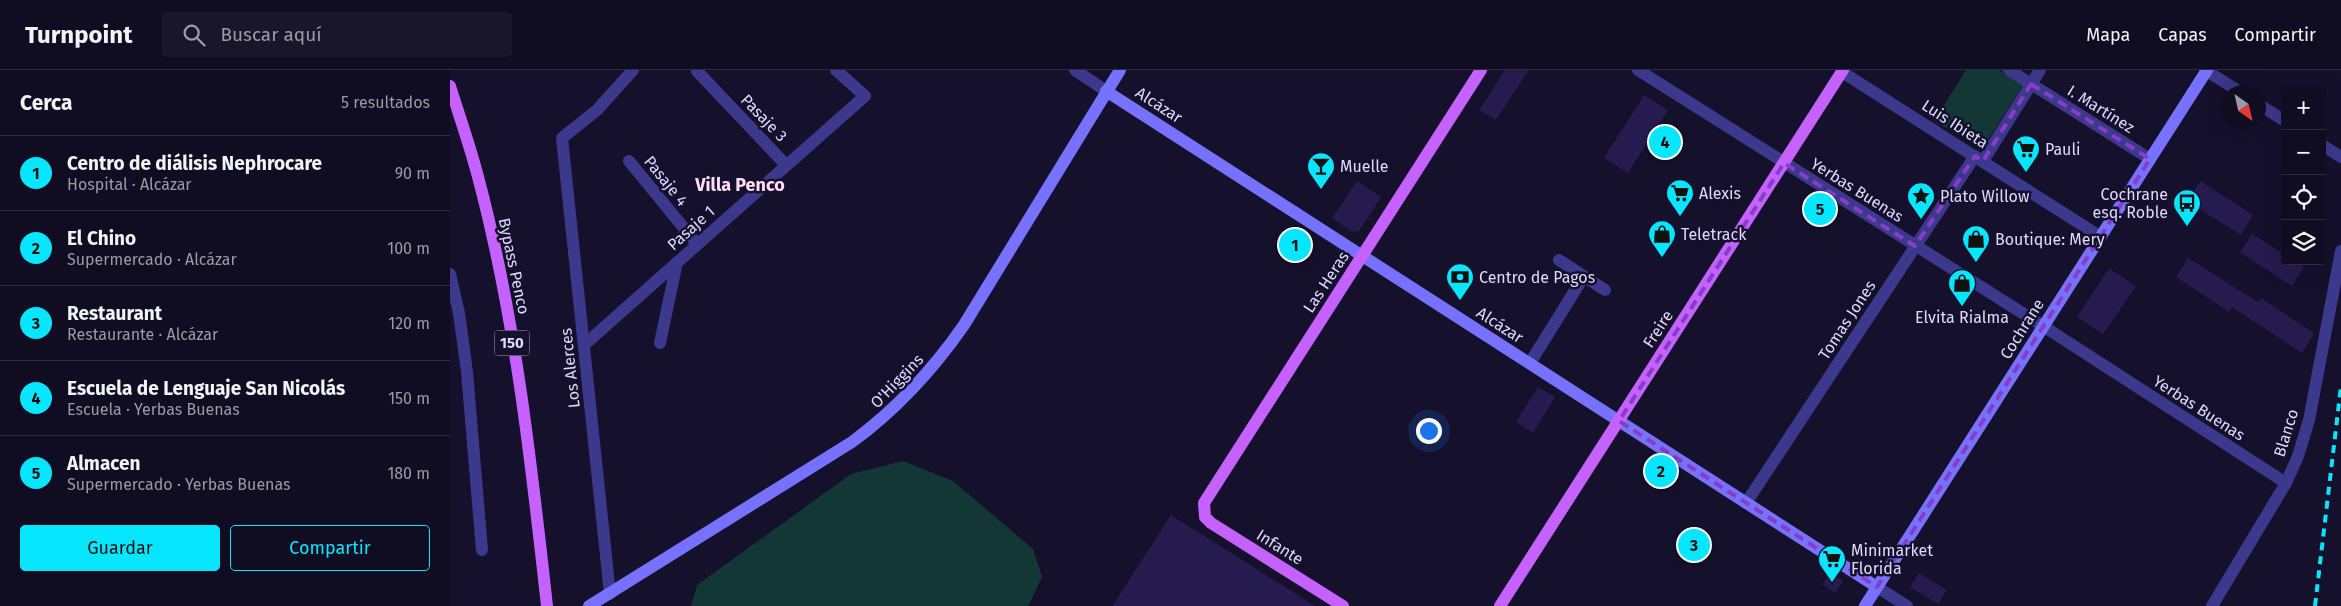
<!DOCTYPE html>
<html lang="es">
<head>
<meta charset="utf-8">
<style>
	body { margin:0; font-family:"Fira Sans",sans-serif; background:#19152a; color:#f1f3f6 }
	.controls { position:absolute; right:15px; top:15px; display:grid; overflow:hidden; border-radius:5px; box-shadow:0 5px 20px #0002 }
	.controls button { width:45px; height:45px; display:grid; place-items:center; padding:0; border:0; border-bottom:1px solid #302c3f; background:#100c21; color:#f1f3f6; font:25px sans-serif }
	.compass { position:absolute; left:1771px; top:15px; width:45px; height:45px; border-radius:50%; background:#100c21; box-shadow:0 5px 20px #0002; rotate:146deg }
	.you { position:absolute; left:978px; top:360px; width:18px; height:18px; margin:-12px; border:4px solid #fff; border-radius:50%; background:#1a73e8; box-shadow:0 0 0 8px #1a73e833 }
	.badge { display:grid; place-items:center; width:32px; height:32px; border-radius:50%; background:#07e6ff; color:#111; font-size:16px; font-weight:700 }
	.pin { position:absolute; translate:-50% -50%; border:2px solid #fff; box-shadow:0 1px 5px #0006 }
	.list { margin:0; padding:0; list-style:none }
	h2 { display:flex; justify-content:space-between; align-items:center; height:65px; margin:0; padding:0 20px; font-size:21px }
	h2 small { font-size:16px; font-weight:400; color:#9c9ba5 }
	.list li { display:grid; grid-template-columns:32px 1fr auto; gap:15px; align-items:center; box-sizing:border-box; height:75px; padding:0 20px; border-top:1px solid #302c3f }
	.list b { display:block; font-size:19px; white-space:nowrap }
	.list p { margin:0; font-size:16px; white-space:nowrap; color:#9c9ba5 }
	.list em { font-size:16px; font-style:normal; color:#9c9ba5 }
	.actions { display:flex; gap:10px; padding:15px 20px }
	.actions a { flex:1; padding:11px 0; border:1px solid #07e6ff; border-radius:5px; text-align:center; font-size:18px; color:#07e6ff }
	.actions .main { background:#07e6ff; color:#111 }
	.icon { flex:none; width:28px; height:28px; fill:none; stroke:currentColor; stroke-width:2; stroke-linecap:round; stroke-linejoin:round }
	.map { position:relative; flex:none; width:1891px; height:536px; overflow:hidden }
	header { display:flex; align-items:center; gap:30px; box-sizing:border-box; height:70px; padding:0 25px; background:#100c21; border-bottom:1px solid #302c3f }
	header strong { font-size:24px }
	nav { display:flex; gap:28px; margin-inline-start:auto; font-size:18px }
	.search { width:350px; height:45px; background:#19152a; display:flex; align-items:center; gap:12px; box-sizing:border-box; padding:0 18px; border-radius:5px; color:#9c9ba5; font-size:19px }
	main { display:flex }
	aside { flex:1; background:#100c21 }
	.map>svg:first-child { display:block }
</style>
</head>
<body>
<header>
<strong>Turnpoint</strong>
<div class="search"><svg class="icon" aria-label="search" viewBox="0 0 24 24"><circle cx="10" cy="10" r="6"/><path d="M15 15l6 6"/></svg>Buscar aquí</div>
<nav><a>Mapa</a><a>Capas</a><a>Compartir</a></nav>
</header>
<main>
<aside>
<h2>Cerca<small>5 resultados</small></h2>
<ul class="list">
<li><span class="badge">1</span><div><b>Centro de diálisis Nephrocare</b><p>Hospital · Alcázar</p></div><em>90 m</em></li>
<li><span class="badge">2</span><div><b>El Chino</b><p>Supermercado · Alcázar</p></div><em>100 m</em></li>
<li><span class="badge">3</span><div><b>Restaurant</b><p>Restaurante · Alcázar</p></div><em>120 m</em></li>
<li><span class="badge">4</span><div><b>Escuela de Lenguaje San Nicolás</b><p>Escuela · Yerbas Buenas</p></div><em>150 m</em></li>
<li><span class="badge">5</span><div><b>Almacen</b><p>Supermercado · Yerbas Buenas</p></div><em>180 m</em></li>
</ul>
<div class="actions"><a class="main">Guardar</a><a>Compartir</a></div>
</aside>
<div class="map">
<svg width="1891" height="536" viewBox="0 0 1891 536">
	<rect width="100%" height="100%" fill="#15102c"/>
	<g fill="#133735">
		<path d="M1516,0H1549L1573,15L1532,79L1484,51Z"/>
		<path d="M453,391L503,411L583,479L592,507L578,536H241L247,515L401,404Z"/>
	</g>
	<g fill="#251b4e">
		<path d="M1055,0H1079L1046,50L1029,40Z"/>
		<path d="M1194,25L1218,40L1178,103L1154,88Z"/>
		<path d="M907,111L931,127L909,161L902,162L882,148Z"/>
		<path d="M1750,111L1803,145L1791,165L1737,131Z"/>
		<path d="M1802,164L1835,185V191H1845L1854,197L1842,216L1790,182Z"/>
		<path d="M1738,188L1808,232L1811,228L1864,263L1852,283L1782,237L1779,242L1726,207Z"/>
		<path d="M1659,198L1686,216L1653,264L1627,247Z"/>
		<path d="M1088,317L1105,327L1083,363L1066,352Z"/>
		<path d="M721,445L865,536H662Z"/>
		<path d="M1380,503L1393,511L1385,523L1372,515Z"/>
		<path d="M1469,503L1497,520L1488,534L1460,517Z"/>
	</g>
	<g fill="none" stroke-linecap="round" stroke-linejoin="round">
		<g stroke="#3c398d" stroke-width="12">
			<path d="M625,0L656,21"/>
			<path d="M1188,0L1593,256L1836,413"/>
			<path d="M1559,0L1700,89"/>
			<path d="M1755,0L1790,22"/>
			<path d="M247,1L336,95"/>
			<path d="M1392,2L1651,167"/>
			<path d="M1808,34L1835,51"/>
			<path d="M1872,75L1891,87"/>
			<path d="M179,91L247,174"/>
			<path d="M1533,91L1590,0"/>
			<path d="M1109,190L1155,220"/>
			<path d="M0,204L9,243L17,302L32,480"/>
			<path d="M210,273L227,192"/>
			<path d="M134,275L415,26L386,0"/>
			<path d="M1080,293L1134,206"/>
			<path d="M1296,433L1525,86"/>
			<path d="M1427,517L1457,536"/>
			<path d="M160,524L112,68L147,40L183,0"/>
			<path d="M1762,536L1836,413L1848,386L1859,350L1891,181"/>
		</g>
		<g stroke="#7672ff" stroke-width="12">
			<path d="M656,21L1427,517"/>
			<path d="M139,536L402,372C447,339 482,301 514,255L670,0"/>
			<path d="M1415,536L1757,0"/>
		</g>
		<g stroke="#c562ff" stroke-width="12">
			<path d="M0,16C9,45 19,73 27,103C65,244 81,391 97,536"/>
			<path d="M893,536L761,453L755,447L754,433L1031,0"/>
			<path d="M1050,536L1393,0"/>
		</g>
		<path stroke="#07e6ff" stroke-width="4" stroke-dasharray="8 6" stroke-linecap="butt" d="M1865,536L1891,316"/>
	</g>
	<path fill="none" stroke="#853ec5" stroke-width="4" stroke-dasharray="10 6" stroke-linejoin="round" d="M1581,14L1700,89L1427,517L1169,351L1334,93L1465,176L1525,86L1533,91Z"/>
	<defs>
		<g id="supermarket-pin" transform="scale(1.4375)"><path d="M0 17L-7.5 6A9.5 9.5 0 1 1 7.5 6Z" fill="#07e6ff" stroke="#15102c"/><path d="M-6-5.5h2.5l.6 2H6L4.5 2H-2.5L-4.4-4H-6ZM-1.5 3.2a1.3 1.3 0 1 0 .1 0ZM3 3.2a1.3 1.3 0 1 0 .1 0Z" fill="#111"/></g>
		<g id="bar-pin" transform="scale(1.4375)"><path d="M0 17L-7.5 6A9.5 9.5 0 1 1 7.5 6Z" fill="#07e6ff" stroke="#15102c"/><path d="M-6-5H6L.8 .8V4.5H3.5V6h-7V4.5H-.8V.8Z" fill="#111"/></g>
		<g id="sight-pin" transform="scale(1.4375)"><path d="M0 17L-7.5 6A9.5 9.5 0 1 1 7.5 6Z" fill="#07e6ff" stroke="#15102c"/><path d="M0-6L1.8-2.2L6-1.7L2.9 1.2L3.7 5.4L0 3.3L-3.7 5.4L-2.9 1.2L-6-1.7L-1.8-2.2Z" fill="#111"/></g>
		<g id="bus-pin" transform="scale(1.4375)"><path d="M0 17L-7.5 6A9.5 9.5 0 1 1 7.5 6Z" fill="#07e6ff" stroke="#15102c"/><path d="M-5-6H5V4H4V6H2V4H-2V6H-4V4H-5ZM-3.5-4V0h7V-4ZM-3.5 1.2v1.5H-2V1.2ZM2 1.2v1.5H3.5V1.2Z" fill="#111"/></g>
		<g id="shop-pin" transform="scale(1.4375)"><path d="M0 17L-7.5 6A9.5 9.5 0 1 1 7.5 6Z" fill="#07e6ff" stroke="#15102c"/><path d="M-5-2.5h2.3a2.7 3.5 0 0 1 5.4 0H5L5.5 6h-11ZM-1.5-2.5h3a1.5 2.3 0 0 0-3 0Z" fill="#111"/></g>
		<g id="bank-pin" transform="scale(1.4375)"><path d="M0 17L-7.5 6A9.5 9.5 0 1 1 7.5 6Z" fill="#07e6ff" stroke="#15102c"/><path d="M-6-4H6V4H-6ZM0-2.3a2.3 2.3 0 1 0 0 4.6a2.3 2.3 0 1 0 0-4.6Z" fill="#111"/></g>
	</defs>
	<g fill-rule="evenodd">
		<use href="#supermarket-pin" x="1576" y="79"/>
		<use href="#bar-pin" x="871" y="96"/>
		<use href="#supermarket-pin" x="1230" y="123"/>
		<use href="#sight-pin" x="1471" y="126"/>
		<use href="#bus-pin" x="1737" y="133"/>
		<use href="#shop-pin" x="1212" y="164"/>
		<use href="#shop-pin" x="1526" y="169"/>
		<use href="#bank-pin" x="1010" y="207"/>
		<use href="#shop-pin" x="1512" y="213"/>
		<use href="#supermarket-pin" x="1382" y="489"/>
	</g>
	<g text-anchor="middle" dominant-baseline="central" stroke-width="5" stroke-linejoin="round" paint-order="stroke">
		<rect fill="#15102c" stroke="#a29ec0" stroke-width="1" x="44.5" y="260.5" width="35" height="25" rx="4"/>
		<g font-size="15" font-weight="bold" fill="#dfdbff">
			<text x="62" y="273">150</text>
		</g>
		<g font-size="16" fill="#dfdbff" stroke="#15102c">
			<text transform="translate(709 35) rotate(33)">Alcázar</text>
			<text transform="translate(1651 39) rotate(32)">I. Martínez</text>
			<text transform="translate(314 48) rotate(46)">Pasaje 3</text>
			<text transform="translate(1505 54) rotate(33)">Luis Ibieta</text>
			<text transform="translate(216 111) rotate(51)">Pasaje 4</text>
			<text transform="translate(1407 120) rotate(32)">Yerbas Buenas</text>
			<text transform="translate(241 158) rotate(-42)">Pasaje 1</text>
			<text transform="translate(64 196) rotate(78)">Bypass Penco</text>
			<text transform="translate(876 212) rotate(-57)">Las Heras</text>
			<text transform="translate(1397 250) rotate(-57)">Tomas Jones</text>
			<text transform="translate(1050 255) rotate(33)">Alcázar</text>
			<text transform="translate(1208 259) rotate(-57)">Freire</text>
			<text transform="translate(1572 259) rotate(-58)">Cochrane</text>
			<text transform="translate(120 298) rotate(-96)">Los Alerces</text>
			<text transform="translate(447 311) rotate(-46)">O'Higgins</text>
			<text transform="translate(1749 338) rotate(33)">Yerbas Buenas</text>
			<text transform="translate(1836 363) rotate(-73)">Blanco</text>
			<text transform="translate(830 477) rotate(32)">Infante</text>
		</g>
		<g font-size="16" fill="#dfdbff" stroke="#15102c" text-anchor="start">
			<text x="1595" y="79">Pauli</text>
			<text x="890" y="96">Muelle</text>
			<text x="1249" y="123">Alexis</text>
			<text x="1718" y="124" text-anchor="end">Cochrane<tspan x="1718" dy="18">esq. Roble</tspan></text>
			<text x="1490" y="126">Plato Willow</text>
			<text x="1231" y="164">Teletrack</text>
			<text x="1545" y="169">Boutique: Mery</text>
			<text x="1029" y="207">Centro de Pagos</text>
			<text x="1512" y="247" text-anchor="middle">Elvita Rialma</text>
			<text x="1401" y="480">Minimarket<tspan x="1401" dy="18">Florida</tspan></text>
		</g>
		<g font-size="18" font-weight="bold" fill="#ffddf3" stroke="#15102c">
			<text x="290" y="115">Villa Penco</text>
		</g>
	</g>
</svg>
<div class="controls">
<button>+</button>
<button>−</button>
<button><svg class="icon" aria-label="locate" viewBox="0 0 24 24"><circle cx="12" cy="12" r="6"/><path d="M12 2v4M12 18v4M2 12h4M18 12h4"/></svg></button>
<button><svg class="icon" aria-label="layers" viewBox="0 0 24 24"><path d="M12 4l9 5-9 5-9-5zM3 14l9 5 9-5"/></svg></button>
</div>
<svg class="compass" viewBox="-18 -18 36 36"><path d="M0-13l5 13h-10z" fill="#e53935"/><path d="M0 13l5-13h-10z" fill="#9c9ba5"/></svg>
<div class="you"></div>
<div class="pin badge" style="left:845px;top:175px">1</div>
<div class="pin badge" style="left:1211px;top:401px">2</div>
<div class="pin badge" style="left:1244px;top:475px">3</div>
<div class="pin badge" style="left:1215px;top:72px">4</div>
<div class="pin badge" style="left:1370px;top:139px">5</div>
</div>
</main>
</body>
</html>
